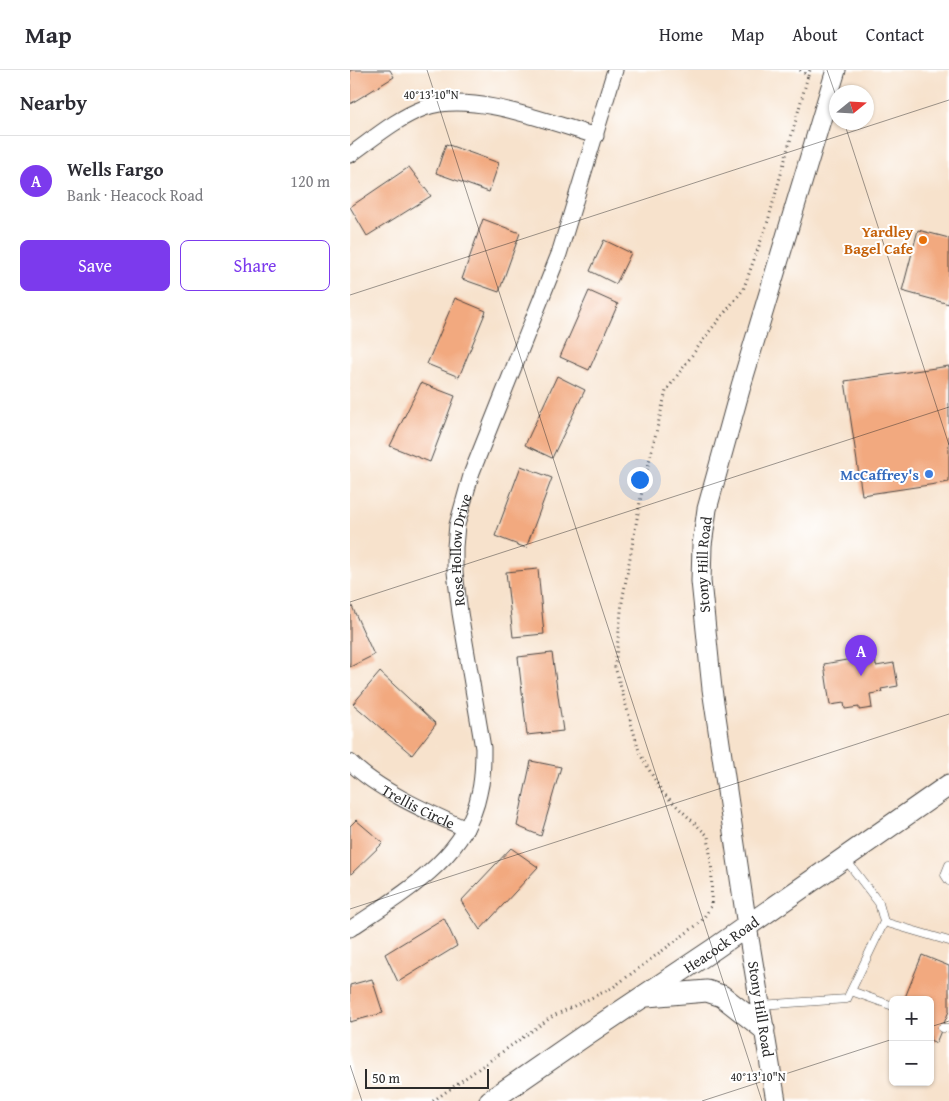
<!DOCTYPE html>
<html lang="en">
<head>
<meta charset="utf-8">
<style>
	body { margin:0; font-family:"Gentium Book Plus",serif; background:#f7f7f7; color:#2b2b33 }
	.controls { position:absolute; right:15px; bottom:15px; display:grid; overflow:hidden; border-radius:8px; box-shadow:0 1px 4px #0004 }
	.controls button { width:45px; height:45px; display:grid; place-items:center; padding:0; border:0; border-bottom:1px solid #e1e1e2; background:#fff; color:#2b2b33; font:25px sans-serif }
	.compass { position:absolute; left:479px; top:15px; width:45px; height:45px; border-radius:50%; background:#fff; box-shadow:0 1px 4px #0004; rotate:72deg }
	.scale { position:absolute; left:15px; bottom:12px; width:124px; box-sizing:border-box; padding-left:5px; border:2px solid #2b2b2b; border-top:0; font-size:14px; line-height:18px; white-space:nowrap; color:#2b2b2b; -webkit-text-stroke:4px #fff; paint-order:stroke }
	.you { position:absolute; left:289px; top:409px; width:18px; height:18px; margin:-12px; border:4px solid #fff; border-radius:50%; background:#1a73e8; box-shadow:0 0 0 8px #1a73e833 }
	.badge { display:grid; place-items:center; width:32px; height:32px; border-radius:50%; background:#7c3aed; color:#fff; font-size:16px; font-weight:700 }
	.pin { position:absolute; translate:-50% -41px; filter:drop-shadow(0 1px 2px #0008) }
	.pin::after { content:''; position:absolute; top:26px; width:18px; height:15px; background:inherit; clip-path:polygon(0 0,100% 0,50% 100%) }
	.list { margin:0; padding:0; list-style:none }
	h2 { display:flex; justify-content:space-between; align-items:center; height:65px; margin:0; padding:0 20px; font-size:21px }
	h2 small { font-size:16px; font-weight:400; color:#7c7c81 }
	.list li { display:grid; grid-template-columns:32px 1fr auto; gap:15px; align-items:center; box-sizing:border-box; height:90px; padding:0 20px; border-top:1px solid #e1e1e2 }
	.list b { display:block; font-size:19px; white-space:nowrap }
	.list p { margin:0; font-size:16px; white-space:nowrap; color:#7c7c81 }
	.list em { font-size:16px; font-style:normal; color:#7c7c81 }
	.actions { display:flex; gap:10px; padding:15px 20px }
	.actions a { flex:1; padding:11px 0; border:1px solid #7c3aed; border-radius:8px; text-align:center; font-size:18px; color:#7c3aed }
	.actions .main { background:#7c3aed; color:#fff }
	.map { position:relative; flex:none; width:599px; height:1031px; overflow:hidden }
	header { display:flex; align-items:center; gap:30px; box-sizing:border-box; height:70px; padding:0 25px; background:#fff; border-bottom:1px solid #e1e1e2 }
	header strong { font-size:24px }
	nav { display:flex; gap:28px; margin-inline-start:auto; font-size:18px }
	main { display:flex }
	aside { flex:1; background:#fff }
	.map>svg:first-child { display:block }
</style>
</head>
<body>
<header>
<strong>Map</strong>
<nav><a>Home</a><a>Map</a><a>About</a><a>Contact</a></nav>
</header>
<main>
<aside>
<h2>Nearby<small></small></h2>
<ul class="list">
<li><span class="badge">A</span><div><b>Wells Fargo</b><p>Bank · Heacock Road</p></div><em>120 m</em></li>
</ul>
<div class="actions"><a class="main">Save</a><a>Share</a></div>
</aside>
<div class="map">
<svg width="599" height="1031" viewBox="0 0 599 1031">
	<rect width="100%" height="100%" fill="#fff"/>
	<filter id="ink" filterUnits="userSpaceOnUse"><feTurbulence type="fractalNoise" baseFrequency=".02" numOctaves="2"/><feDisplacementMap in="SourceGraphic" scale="10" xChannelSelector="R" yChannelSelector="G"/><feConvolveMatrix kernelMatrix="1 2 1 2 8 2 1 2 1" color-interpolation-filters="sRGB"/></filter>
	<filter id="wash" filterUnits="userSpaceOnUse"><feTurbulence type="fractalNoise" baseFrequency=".0096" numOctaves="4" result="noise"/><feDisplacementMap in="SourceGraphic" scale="20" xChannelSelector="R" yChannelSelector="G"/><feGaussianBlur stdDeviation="1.12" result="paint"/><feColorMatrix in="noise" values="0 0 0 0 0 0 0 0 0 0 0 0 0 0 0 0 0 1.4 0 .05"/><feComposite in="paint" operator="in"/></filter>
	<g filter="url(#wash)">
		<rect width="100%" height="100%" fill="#f7e2cc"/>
		<g id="blocks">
			<g fill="#f2a97f">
				<path d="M0,0H40L44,7L0,34Z"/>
				<path d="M96,74L149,93L139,122L86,103Z"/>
				<path d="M59,97L81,126L17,166L0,137Z"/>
				<path d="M133,149L170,163L149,222L112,209Z"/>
				<path d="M568,160L599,168V234L552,221Z"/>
				<path d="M254,170L281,183L266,214L240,201Z"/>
				<path d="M239,221L268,234L239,300L210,287Z"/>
				<path d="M105,228L136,241L109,307L77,294Z"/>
				<path d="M599,296V412L512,425L495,311Z"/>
				<path d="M207,306L235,320L202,388L175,375Z"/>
				<path d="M71,313L105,326L80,392L40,376Z"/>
				<path d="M171,396L202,408L176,478L145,466Z"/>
				<path d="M188,499L194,564L163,567L156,502Z"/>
				<path d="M0,532L24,585L0,597Z"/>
				<path d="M202,583L213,661L177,665L168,587Z"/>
				<path d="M525,585L526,596L544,593L548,616L531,619L532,622L520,624L522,638L509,640V637L495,639L494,633L480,635L474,594Z"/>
				<path d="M30,602L86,654L62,685L3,634Z"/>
				<path d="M181,691L211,697L191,766L167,756Z"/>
				<path d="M6,750L33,773L0,805V756Z"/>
				<path d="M161,778L188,797L130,860L111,831Z"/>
				<path d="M94,848L107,876L48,912L35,884Z"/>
				<path d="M572,885L599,896V941L586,973L580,970V930H554Z"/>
				<path d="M22,909L33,943L0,952V915Z"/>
			</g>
		</g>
	</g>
	<g filter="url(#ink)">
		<use href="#blocks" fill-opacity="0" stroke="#4a4643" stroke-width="1"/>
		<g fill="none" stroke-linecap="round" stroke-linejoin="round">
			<g stroke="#4a4643" stroke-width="9">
				<g id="service">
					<path d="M599,795L595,805L599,811"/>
					<path d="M534,852L599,871"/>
					<path d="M501,921L543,936"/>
					<path d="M410,935L497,929L534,852L529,833L496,790"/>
					<path d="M592,958H599"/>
				</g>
			</g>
			<g stroke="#4a4643" stroke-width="17">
				<g id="minor">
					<path d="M0,85C24,68 47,48 74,38C122,21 198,52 246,66"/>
					<path id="s1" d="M0,692C27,720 80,743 116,759"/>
					<path id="s2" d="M0,859C50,825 116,789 129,724C133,709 133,694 133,678L110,543L105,502V477L107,455L122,402L209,184L265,0"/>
				</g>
			</g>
			<g stroke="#4a4643" stroke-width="21">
				<g id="tertiary">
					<path id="s3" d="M426,1031L397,856L362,619L351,511L352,475L357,439L391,316L486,0"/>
				</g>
			</g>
			<g stroke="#4a4643" stroke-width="23">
				<g id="secondary">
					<path d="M297,926L357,921L372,926L414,959"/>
					<path id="s4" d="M140,1031L237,964L364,879L599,715"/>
				</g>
			</g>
			<g stroke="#4a4643" stroke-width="3" stroke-dasharray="1 4" stroke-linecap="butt">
				<path d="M450,0L458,6L460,0"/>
				<path d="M83,1031L203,946L262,918L351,852L361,836L362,802L358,766L312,722L290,684L265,597L272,532L292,421L316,321L359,262L393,220L418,151L458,6"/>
			</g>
			<use href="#service" stroke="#fff" stroke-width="8"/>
			<use href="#minor" stroke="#fff" stroke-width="15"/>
			<use href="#tertiary" stroke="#fff" stroke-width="19"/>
			<use href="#secondary" stroke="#fff" stroke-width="21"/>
		</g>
	</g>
	<path fill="none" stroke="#2b2b2b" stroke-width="1" stroke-opacity="0.45" d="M77,0L412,1031M477,0L487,29M494,52L599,375M0,225L599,30M0,532L599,337M0,839L599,644M580,957L599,951M0,995L12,1031M352,1031L543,969"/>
	<circle fill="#e8710a" stroke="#fff" stroke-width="2" cx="573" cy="170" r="5"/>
	<circle fill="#3f7fe0" stroke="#fff" stroke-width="2" cx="579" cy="404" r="5"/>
	<g text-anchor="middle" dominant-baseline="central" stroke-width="4" stroke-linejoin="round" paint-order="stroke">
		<g font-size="15" font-weight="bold" fill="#c56008" stroke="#fff" text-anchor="end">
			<text x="563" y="161">Yardley<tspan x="563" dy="17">Bagel Cafe</tspan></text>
		</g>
		<g font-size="15" font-weight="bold" fill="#366cbe" stroke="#fff" text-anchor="end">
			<text x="569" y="404">McCaffrey's</text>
		</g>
		<g font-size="15" fill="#2b2b2b" stroke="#fff">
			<text stroke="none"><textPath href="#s2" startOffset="439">Rose Hollow Drive</textPath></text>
			<text stroke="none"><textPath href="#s3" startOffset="542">Stony Hill Road</textPath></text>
			<text stroke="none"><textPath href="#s1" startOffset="82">Trellis Circle</textPath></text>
			<text stroke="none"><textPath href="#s4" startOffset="279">Heacock Road</textPath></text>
			<text transform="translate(411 939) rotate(81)">Stony Hill Road</text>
		</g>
	</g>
	<g font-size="12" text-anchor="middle" fill="#2b2b2b" stroke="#fff" stroke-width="4" stroke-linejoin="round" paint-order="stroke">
		<text x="81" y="29">40°13'10"N</text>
		<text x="408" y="1011">40°13'10"N</text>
	</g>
</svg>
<div class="controls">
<button>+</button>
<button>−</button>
</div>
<svg class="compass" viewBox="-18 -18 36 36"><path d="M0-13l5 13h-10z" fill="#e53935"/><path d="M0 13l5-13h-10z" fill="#7c7c81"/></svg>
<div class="scale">50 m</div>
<div class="you"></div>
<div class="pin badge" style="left:511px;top:606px">A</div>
</div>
</main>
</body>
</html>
